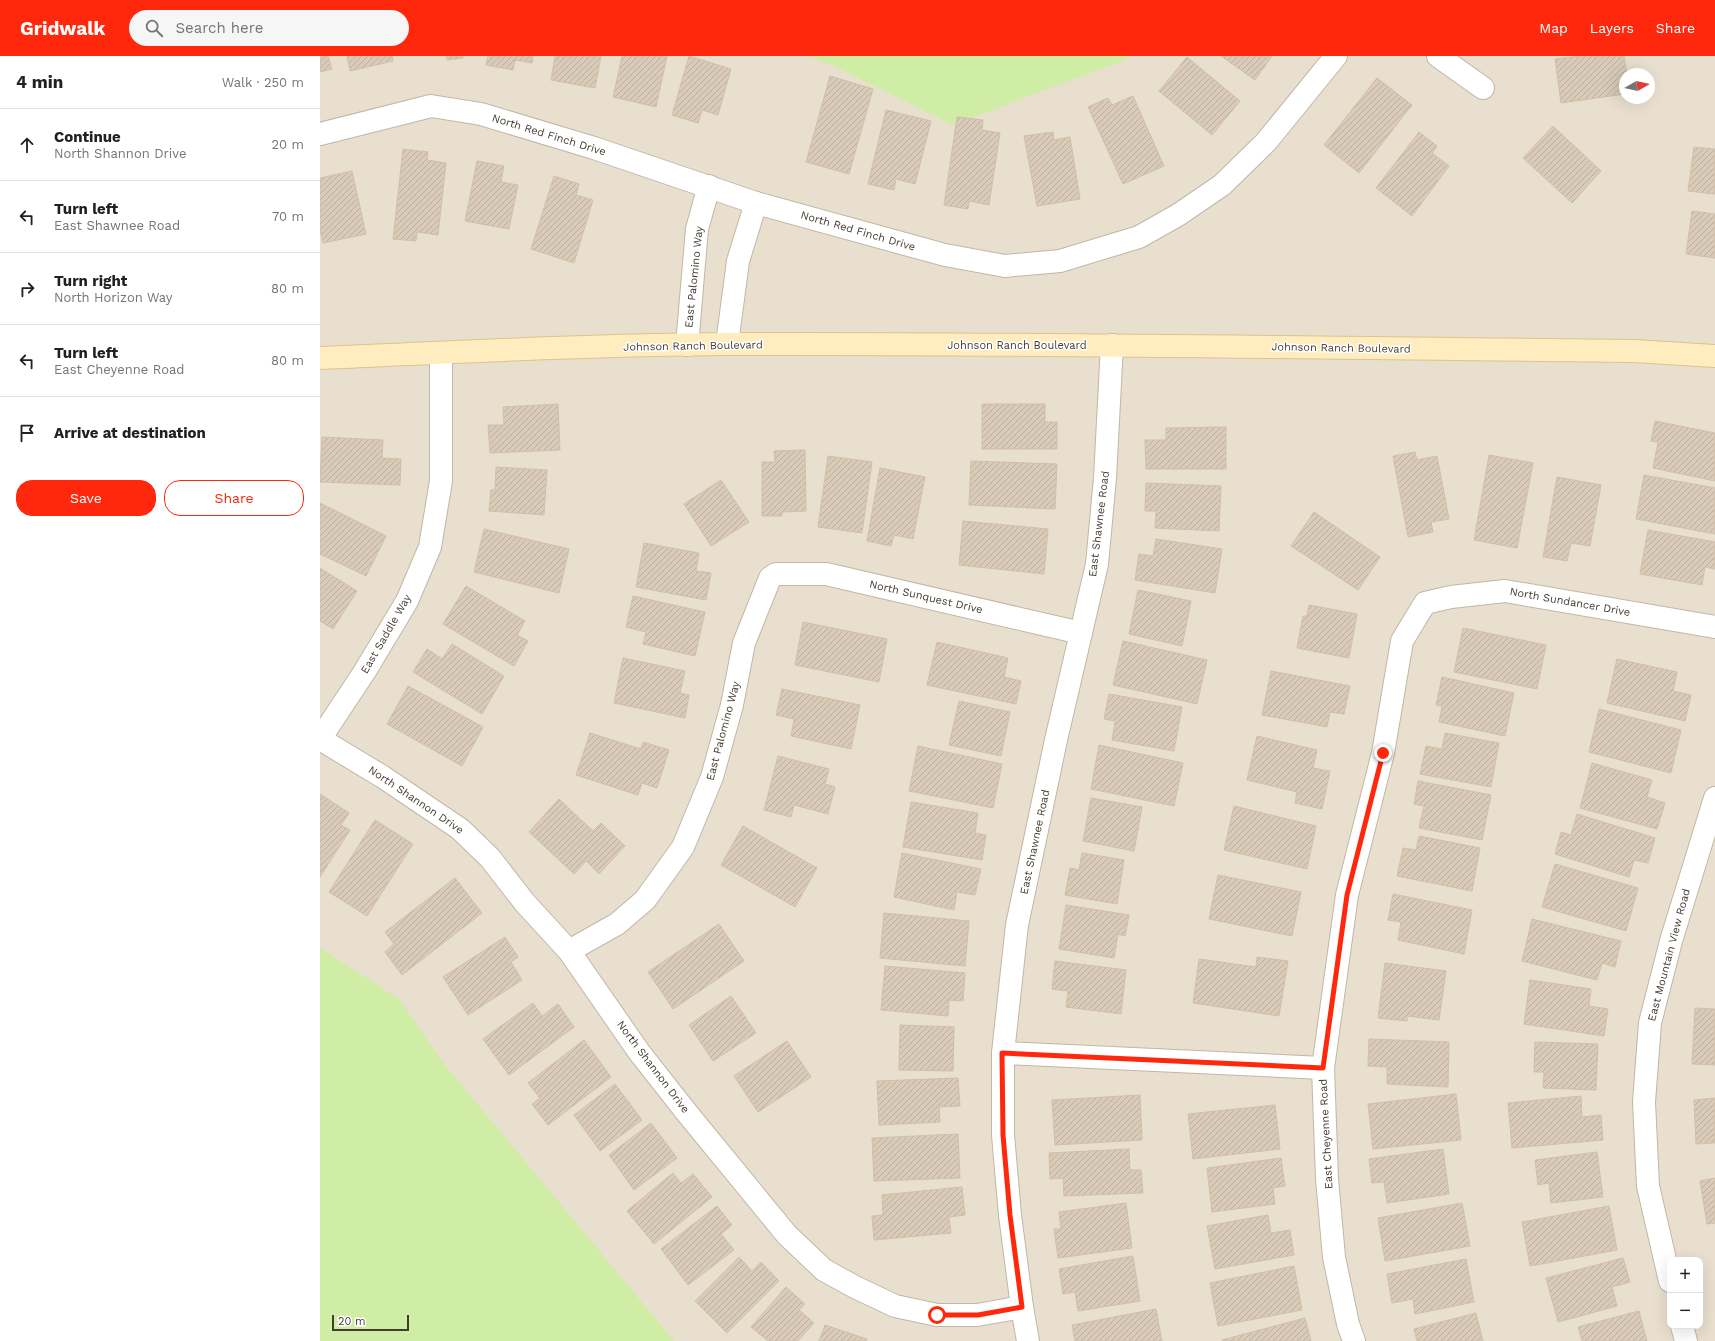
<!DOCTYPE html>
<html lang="en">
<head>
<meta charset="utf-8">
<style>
	body { margin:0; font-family:"Work Sans",sans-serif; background:#f6f6f6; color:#202124 }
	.controls { position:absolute; right:12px; bottom:12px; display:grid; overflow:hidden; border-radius:8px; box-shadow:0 4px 16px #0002 }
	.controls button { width:36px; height:36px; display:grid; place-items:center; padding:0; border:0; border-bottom:1px solid #e0e0e0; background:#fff; color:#202124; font:20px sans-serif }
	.compass { position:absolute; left:1299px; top:12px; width:36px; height:36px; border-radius:50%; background:#fff; box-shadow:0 4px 16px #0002; rotate:81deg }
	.scale { position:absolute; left:12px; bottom:10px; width:77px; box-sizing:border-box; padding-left:4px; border:2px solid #443c31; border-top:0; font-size:11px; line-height:14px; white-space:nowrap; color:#443c31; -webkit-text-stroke:3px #fff; paint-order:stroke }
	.stop { position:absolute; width:12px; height:12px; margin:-9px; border:3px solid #ff280c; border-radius:50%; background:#fff }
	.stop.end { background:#ff280c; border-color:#fff; box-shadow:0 1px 4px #0008 }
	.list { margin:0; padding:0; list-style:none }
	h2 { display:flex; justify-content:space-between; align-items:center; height:52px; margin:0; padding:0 16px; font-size:17px }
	h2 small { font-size:13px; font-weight:400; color:#757577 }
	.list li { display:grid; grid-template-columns:26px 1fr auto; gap:12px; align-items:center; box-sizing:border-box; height:72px; padding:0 16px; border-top:1px solid #e0e0e0 }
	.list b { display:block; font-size:15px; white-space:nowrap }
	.list p { margin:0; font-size:13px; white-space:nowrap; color:#757577 }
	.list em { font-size:13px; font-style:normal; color:#757577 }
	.actions { display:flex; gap:8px; padding:12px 16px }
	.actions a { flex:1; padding:9px 0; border:1px solid #ff280c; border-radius:16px; text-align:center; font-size:14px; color:#ff280c }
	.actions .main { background:#ff280c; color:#fff }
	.icon { flex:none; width:22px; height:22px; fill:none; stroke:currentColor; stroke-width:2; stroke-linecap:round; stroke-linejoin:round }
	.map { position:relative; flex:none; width:1395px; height:1285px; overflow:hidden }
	header { display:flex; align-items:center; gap:24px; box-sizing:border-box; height:56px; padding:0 20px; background:#ff280c; color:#fff }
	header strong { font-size:19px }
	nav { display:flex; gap:22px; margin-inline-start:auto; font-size:14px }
	.search { width:280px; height:36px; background:#f6f6f6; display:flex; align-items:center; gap:10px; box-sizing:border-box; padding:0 14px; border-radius:22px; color:#757577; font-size:15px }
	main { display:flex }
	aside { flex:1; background:#fff }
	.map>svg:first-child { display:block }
</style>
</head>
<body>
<header>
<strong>Gridwalk</strong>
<div class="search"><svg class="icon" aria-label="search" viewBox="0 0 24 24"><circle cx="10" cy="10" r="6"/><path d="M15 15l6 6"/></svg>Search here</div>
<nav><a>Map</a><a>Layers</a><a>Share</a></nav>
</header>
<main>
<aside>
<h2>4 min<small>Walk · 250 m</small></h2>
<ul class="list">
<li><svg class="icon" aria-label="ahead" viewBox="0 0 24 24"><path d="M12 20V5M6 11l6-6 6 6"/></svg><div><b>Continue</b><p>North Shannon Drive</p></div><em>20 m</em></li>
<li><svg class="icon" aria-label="left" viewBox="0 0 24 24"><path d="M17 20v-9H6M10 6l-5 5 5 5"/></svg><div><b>Turn left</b><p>East Shawnee Road</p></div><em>70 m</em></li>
<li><svg class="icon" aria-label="right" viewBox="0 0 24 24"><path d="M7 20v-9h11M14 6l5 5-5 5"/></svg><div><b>Turn right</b><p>North Horizon Way</p></div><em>80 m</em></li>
<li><svg class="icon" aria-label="left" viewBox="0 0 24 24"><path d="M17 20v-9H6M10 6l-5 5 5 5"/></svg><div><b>Turn left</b><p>East Cheyenne Road</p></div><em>80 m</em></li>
<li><svg class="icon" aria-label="arrive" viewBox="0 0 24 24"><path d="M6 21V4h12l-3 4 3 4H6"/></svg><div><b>Arrive at destination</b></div></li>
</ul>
<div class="actions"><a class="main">Save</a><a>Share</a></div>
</aside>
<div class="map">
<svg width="1395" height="1285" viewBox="0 0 1395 1285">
	<defs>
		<pattern id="building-hatch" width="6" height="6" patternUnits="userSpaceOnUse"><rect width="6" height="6" fill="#d9cbb8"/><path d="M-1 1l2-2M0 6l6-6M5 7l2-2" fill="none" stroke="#bbaf9f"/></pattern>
	</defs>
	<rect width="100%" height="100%" fill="#f3ede1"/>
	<path fill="#e8dfce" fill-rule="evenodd" d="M0,0H1395V1285H0ZM1305,18H1329V42H1305ZM1350,1204H1380V1270H1350Z"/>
	<g fill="#cfeda4">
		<path d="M490,0H808L805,4L730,32L633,69L520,13Z"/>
		<path d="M0,892L79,943L124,1008L354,1285H0Z"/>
	</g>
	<g fill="url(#building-hatch)" stroke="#d1bfa8">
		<path d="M0,0H8L12,13L0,16Z"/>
		<path d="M27,0H72L73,5L30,15Z"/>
		<path d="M126,0H143V2L127,4Z"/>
		<path d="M168,0H213L212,7L195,4L193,14L166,9Z"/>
		<path d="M235,0H281L275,32L231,24Z"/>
		<path d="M302,0H347L336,51L293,41Z"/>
		<path d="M369,0L411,13L398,59L382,54L378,67L352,59Z"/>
		<path d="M901,0H952L935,24Z"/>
		<path d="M1261,0H1304L1307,18H1305V38L1241,47L1235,3Z"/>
		<path d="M867,1L920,45L892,79L839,35Z"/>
		<path d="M510,20L553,33L529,118L486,106Z"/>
		<path d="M1057,22L1092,49L1039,117L1004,89Z"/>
		<path d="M813,40L844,110L803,128L768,51L788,42L792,49Z"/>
		<path d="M566,54L611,65L595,128L576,123L574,134L548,128Z"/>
		<path d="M637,61L663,64L662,74L680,77L669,149L649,145L648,153L624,149Z"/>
		<path d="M1233,70L1281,115L1252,147L1203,102Z"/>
		<path d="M733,76L734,84L750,81L760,143L717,150L704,80Z"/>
		<path d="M1099,76L1117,90L1112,97L1129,110L1092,160L1056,132Z"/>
		<path d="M1374,91L1395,93V138L1368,135Z"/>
		<path d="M83,93L108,96L107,104L126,107L118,179L97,176L96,185L73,183Z"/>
		<path d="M157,105L184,110L181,126L198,129L189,173L145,165Z"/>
		<path d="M32,115L46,178L3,187L0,174V122Z"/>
		<path d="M234,120L259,128L256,139L273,144L254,207L211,193Z"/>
		<path d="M1372,155L1395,158V202L1366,198Z"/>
		<path d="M238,348L240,394L170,397L168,369H184L183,351Z"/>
		<path d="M662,348H725V366H737V393H662Z"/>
		<path d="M1335,365L1395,377V425L1333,412L1338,386L1331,385Z"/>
		<path d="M906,371V413H826L825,384H846V372Z"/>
		<path d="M2,381L63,384L62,402L81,403L80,429L0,426Z"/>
		<path d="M485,394L486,455L462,456V460H442V406H455L454,395Z"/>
		<path d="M1095,396L1097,404L1117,400L1129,463L1111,466L1113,476L1088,481L1073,400Z"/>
		<path d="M1169,399L1213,407L1197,492L1154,484Z"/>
		<path d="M508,400L552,406L542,477L498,471Z"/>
		<path d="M651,405L737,408L735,453L649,449Z"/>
		<path d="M176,411L227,414L224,459L169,455L171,434H175Z"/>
		<path d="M560,412L605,421L593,483L574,479L571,490L547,485Z"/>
		<path d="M1324,419L1395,432V478L1316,463Z"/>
		<path d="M1237,421L1281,429L1270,490L1251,487L1247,505L1223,501Z"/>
		<path d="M401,424L429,466L391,490L364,448Z"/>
		<path d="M826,427L901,430L899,475L835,472L836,455H825Z"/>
		<path d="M0,447L66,480L46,520L0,498Z"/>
		<path d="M994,456L1060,501L1038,534L971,490Z"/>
		<path d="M643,465L728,473L724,518L639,509Z"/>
		<path d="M164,473L249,493L239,537L154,516Z"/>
		<path d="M1328,474L1395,486V513L1385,511L1382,529L1320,518Z"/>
		<path d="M836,483L902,493L895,537L815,524L819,498L833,500Z"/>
		<path d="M324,487L379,497L376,515L391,517L386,544L316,531Z"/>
		<path d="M0,512L37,535L13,573L0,565Z"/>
		<path d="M146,530L205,565L197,579L208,585L194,610L123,568Z"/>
		<path d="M818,534L871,545L862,590L809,578Z"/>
		<path d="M313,540L385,556L375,600L323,588L326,576L306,571Z"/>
		<path d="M989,549L1037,558L1029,602L977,592L983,560H987Z"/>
		<path d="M483,566L567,583L559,626L475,609Z"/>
		<path d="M1143,572L1226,589L1217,633L1134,616Z"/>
		<path d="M803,585L887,604L877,648L793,629Z"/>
		<path d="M617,586L688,602L684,621L701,625L696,648L607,629Z"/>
		<path d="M132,588L184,620L162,658L93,616L107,593L122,603Z"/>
		<path d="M303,602L365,615L360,637L369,639L365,662L294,647Z"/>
		<path d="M1297,603L1357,616L1353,635L1371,639L1365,665L1287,647Z"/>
		<path d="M951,615L1030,630L1024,658L1010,656L1007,671L942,659Z"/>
		<path d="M1122,621L1194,637L1185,680L1119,666L1122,650L1116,649Z"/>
		<path d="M88,630L163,671L142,710L67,668Z"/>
		<path d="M462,633L540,649L531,693L471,680L474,663L456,659Z"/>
		<path d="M789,638L862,651L854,695L792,684L795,665L784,663Z"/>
		<path d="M639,645L690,656L681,700L629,689Z"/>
		<path d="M1279,653L1361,674L1351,717L1269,696Z"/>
		<path d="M270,677L321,693L323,686L349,694L337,732L322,727L318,739L256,719Z"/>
		<path d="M1125,677L1179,687L1171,731L1100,718L1106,690L1122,693Z"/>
		<path d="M937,680L997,694L993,712L1010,715L1002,753L975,747L977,736L927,724Z"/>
		<path d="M779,689L863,707L854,750L771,733Z"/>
		<path d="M598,690L682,708L673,752L589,735Z"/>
		<path d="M458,700L509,713L505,728L515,731L508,758L474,749L471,761L444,754Z"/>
		<path d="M1272,707L1332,724L1327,741L1345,747L1337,773L1260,752Z"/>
		<path d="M1098,725L1171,739L1162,784L1099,772L1104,750L1094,748Z"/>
		<path d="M0,738L29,757L21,769L30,774L0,821Z"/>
		<path d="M771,742L822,751L814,795L763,785Z"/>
		<path d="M239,743L273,775L281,767L305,790L279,818L266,805L254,818L209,776Z"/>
		<path d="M591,746L658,757L655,777L666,779L662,804L583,791Z"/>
		<path d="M914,750L996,770L987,813L904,794Z"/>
		<path d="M1257,758L1335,782L1328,807L1314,804L1309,821L1235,798L1241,776L1251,779Z"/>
		<path d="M55,764L93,788L47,860L9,836Z"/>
		<path d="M423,770L497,812L475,851L401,809Z"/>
		<path d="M1099,780L1160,792L1152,835L1077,820L1083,792L1096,794Z"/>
		<path d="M582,797L661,813L655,839L637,836L634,854L574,841Z"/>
		<path d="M762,797L804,804L797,848L745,839L750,812L759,814Z"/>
		<path d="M1235,808L1318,832L1306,875L1222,851Z"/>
		<path d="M898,819L981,836L972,880L889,863Z"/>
		<path d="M135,822L162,857L82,919L65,896L74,888L65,876Z"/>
		<path d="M1073,838L1152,854L1144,898L1078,884L1081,866L1068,864Z"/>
		<path d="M746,849L809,859L805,880L798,878L794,902L739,893Z"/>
		<path d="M564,857L649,865L645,910L560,902Z"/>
		<path d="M1212,863L1301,885L1295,911L1282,907L1277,924L1202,905Z"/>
		<path d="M399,868L424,905L353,953L328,916Z"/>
		<path d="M185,881L198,901L191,906L202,924L148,959L123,921Z"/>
		<path d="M937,901L968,905L959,960L873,947L879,903L936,911Z"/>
		<path d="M735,905L806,914L801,958L746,951L748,935L732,933Z"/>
		<path d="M1065,907L1126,915L1119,964L1087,960V965L1058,962Z"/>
		<path d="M565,910L645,917L643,945L629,944L628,960L561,954Z"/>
		<path d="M1210,924L1271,933L1269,950L1288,953L1284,980L1204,968Z"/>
		<path d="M411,940L436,977L393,1005L369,969Z"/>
		<path d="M213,947L222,960L238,948L254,971L189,1019L163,983Z"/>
		<path d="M1375,952L1395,953V1009L1372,1008Z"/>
		<path d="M580,969L634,971L633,1015L579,1014Z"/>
		<path d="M1049,983L1129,986L1128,1031L1067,1028V1011L1048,1010Z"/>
		<path d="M264,984L291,1021L228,1069L212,1048L220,1042L208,1027Z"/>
		<path d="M467,985L491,1021L438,1056L414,1020Z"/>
		<path d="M1215,986L1278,988L1276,1034L1223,1032L1224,1016H1214Z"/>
		<path d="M638,1022L640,1050L619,1051L620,1066L559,1069L557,1025Z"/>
		<path d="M295,1028L322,1064L280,1095L254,1059Z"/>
		<path d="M1136,1038L1141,1084L1053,1093L1048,1048Z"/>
		<path d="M820,1039L822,1084L735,1089L732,1044Z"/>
		<path d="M1261,1040L1262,1061L1281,1059L1283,1084L1192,1092L1188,1047Z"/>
		<path d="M1395,1042V1087L1376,1088L1374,1044Z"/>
		<path d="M955,1049L960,1093L873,1103L868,1058Z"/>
		<path d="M331,1067L357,1102L314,1134L289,1099Z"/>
		<path d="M638,1078L640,1122L554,1125L552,1082Z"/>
		<path d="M809,1093L810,1114H821L823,1137L744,1140L743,1122L730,1123L729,1097Z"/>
		<path d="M1123,1093L1129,1138L1067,1147L1064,1126L1052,1127L1049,1103Z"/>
		<path d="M1277,1096L1283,1141L1231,1147L1229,1127L1218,1129L1215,1104Z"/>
		<path d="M961,1102L965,1130L953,1132L955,1148L892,1156L887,1112Z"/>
		<path d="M353,1117L361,1127L373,1118L392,1141L334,1188L307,1155Z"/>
		<path d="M1395,1122V1167L1387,1168L1380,1125Z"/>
		<path d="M642,1131L645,1159L629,1161L631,1177L554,1184L552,1160L563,1159L562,1139Z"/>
		<path d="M806,1147L812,1192L738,1202L734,1173H741L739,1156Z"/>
		<path d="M1142,1147L1150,1190L1065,1205L1058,1162Z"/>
		<path d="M397,1150L412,1169L401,1178L414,1194L368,1229L341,1193Z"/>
		<path d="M1289,1150L1297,1194L1210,1210L1202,1166Z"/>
		<path d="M948,1159L951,1177L970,1174L974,1199L895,1213L887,1170Z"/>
		<path d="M813,1200L820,1245L758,1255L755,1236L743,1238L739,1213Z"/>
		<path d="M419,1201L432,1215L441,1206L459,1225L407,1277L375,1245Z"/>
		<path d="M1303,1202L1310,1226L1292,1231L1297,1250L1238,1266L1226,1222Z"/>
		<path d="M1146,1203L1154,1246L1095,1258L1093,1243L1072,1247L1067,1218Z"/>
		<path d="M974,1210L982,1254L898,1270L890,1227Z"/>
		<path d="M466,1231L485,1248L479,1254L494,1267L478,1285H448L431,1271Z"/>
		<path d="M836,1253L842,1285H755L752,1269Z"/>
		<path d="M1319,1255L1327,1285H1262L1258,1271Z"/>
		<path d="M1156,1257L1163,1285H1097L1094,1273Z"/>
		<path d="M985,1262L991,1285H903L902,1284Z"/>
		<path d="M505,1269L547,1283L546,1285H499Z"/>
	</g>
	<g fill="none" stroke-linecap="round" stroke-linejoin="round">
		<g stroke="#c1b7a6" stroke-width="24">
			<g id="street">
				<path d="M1118,0L1163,32"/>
				<path d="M0,78L111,50L161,58L274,92L436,147L625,199L685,210L740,205L819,181L858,159L902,129L946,86L1016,0"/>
				<path d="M407,288L418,205L436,147"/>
				<path d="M367,289L377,173L389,130"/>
				<path d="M0,683L63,721L140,773L170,802L205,847L249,895L319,996L367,1057L467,1179L504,1214L535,1231L575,1250L617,1259H657L702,1251"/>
				<path d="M0,683L45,615L87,545L110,491L121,425V297"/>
				<path d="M249,895L297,868L325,844L363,791L392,721L412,649L424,587L450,522L456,518H506L761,577"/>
				<path d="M683,997L1003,1012"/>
				<path d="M1350,1225L1328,1130L1324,1046L1330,967L1351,885L1395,742"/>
				<path d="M1362,1270L1366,1285"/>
				<path d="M708,1285L702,1251L690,1159L683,1079V997L697,869L736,684L777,508L785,422L792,289"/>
				<path d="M1034,1285L1028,1268L1014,1201L1007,1123L1003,1012L1027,839L1063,697L1082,585L1105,547L1131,541L1185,535L1395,571"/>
			</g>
		</g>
		<g stroke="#dbc48c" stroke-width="24">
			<path id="secondary" d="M0,302C136,296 273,289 409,288C711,287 1013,292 1314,295L1395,300"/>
		</g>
		<use href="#street" stroke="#fff" stroke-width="22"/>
		<use href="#secondary" stroke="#ffedbf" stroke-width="22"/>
	</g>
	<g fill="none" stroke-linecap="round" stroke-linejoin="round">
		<path stroke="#ff280c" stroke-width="5" d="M617,1259H658L702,1251L690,1159L683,1079L682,997L1003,1012L1027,839L1063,697"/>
	</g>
	<g text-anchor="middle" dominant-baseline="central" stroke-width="3" stroke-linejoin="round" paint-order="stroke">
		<g font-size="11" fill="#443c31" stroke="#fff">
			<text transform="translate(229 79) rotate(17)">North Red Finch Drive</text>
			<text transform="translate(538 175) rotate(16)">North Red Finch Drive</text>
			<text transform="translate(374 221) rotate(-84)">East Palomino Way</text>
			<text x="697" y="289">Johnson Ranch Boulevard</text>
			<text transform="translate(373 290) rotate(-1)">Johnson Ranch Boulevard</text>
			<text transform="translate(1021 292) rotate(1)">Johnson Ranch Boulevard</text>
			<text transform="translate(779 468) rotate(-83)">East Shawnee Road</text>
			<text transform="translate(606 541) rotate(13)">North Sunquest Drive</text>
			<text transform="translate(1250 546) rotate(10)">North Sundancer Drive</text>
			<text transform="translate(66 578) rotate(-60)">East Saddle Way</text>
			<text transform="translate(403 675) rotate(-75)">East Palomino Way</text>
			<text transform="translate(96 744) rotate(34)">North Shannon Drive</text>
			<text transform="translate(715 786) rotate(-78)">East Shawnee Road</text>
			<text transform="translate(1349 899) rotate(-75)">East Mountain View Road</text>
			<text transform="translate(333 1011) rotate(53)">North Shannon Drive</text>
			<text transform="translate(1006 1078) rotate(-93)">East Cheyenne Road</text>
		</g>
	</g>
</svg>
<div class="controls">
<button>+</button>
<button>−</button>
</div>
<svg class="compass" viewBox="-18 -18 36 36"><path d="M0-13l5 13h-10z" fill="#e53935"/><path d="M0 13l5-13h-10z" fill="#757577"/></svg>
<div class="scale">20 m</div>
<div class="stop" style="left:617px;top:1259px"></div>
<div class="stop end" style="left:1063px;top:697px"></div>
</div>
</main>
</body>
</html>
